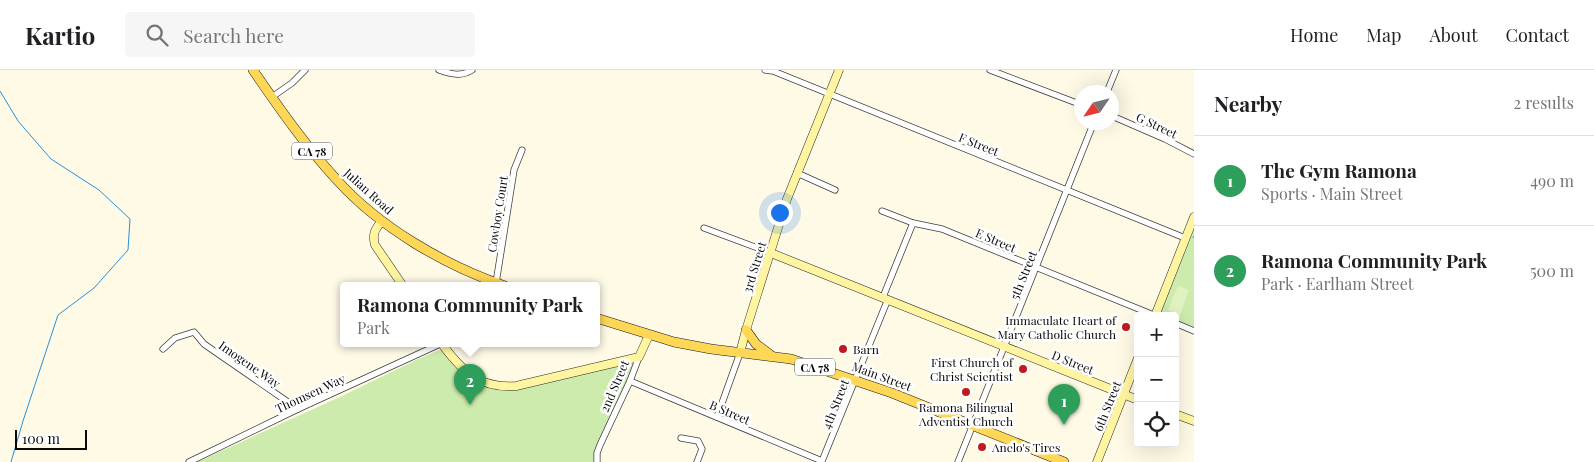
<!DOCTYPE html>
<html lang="en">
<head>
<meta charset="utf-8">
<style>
	body { margin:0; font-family:"Playfair Display",serif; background:#f6f6f6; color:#202124 }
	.controls { position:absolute; right:15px; bottom:15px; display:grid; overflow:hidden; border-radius:5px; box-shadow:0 5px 20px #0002 }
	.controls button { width:45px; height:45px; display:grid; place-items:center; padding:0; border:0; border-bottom:1px solid #e0e0e0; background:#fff; color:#202124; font:25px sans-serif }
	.compass { position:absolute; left:1074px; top:15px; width:45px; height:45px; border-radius:50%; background:#fff; box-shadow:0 5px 20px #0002; rotate:235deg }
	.scale { position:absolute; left:15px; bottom:12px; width:72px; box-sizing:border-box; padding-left:5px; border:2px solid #090909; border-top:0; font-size:14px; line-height:18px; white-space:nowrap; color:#090909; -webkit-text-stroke:4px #fff; paint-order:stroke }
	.you { position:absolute; left:779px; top:142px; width:18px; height:18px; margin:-12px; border:4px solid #fff; border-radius:50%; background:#1a73e8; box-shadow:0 0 0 8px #1a73e833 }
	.badge { display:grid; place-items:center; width:32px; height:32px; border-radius:50%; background:#1a73e8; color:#fff; font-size:16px; font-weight:700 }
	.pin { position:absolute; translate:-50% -41px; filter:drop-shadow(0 1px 2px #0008) }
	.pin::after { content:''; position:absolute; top:26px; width:18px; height:15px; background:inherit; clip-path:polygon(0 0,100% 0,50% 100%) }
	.popup { position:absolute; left:340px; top:212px; width:260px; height:65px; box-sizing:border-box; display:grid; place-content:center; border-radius:5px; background:#fff; filter:drop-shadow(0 1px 4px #0005); font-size:16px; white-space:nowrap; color:#757577 }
	.popup b { font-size:19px; color:#202124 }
	.popup::after { content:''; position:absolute; left:50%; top:100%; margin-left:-10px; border:10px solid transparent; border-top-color:#fff }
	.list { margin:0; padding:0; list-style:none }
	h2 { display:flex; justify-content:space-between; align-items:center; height:65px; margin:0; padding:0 20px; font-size:21px }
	h2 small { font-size:16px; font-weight:400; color:#757577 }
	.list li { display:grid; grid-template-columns:32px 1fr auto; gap:15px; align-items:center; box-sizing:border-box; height:90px; padding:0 20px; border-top:1px solid #e0e0e0 }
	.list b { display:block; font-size:19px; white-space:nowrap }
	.list p { margin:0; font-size:16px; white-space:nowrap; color:#757577 }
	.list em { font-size:16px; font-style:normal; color:#757577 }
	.icon { flex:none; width:28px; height:28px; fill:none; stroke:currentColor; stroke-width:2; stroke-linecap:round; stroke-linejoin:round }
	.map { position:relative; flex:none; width:1194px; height:392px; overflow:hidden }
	header { display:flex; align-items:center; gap:30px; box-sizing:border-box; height:70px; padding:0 25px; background:#fff; border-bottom:1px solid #e0e0e0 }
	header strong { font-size:24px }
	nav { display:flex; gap:28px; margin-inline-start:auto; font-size:18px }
	.search { width:350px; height:45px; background:#f6f6f6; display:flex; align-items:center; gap:12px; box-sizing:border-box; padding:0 18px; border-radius:5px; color:#757577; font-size:19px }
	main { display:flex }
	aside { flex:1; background:#fff }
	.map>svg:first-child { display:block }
</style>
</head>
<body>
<header>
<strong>Kartio</strong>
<div class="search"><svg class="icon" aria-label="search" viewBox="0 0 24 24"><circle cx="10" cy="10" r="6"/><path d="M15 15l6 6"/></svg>Search here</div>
<nav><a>Home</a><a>Map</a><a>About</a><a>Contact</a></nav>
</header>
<main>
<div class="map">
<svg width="1194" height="392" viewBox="0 0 1194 392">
	<rect width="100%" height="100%" fill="#fffae6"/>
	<g fill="#cdebad">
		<path d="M1194,147V261L1175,253V246H1157Z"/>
		<path d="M447,280L461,298L500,316L640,284L597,382V392H197L342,326L416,290L437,281Z"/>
	</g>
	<path fill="#e0f2c0" d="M1178,216L1189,220L1180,245L1168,240Z"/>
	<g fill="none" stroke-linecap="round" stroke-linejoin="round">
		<g stroke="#2890d7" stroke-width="1">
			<path d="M0,21L18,51L51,89L99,120L130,149L128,180L94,218L58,245L23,351L11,392"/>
			<path d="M1193,167H1194"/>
		</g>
		<g stroke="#3c3c3c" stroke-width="7">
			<g id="street">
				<path d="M439,0C450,4 462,7 472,0"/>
				<path d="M765,0L773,1L1185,168"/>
				<path d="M990,0L1082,35"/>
				<path d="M1107,22L1116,0"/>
				<path d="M272,27L292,13L305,0"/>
				<path d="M1112,46L1165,69L1194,84"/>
				<path d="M797,103L835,120"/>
				<path d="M882,141L913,153L942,159L1156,246"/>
				<path d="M704,158L771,183"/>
				<path d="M496,213L514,100L522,80"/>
				<path d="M883,227L913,153"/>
				<path d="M1175,253L1194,261"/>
				<path d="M163,279L175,268L194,262L204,274L298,339"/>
				<path d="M630,311L822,391L888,229"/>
				<path d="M717,347L740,283"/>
				<path d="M681,368L698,371L702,379L697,392"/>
				<path d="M189,392L298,339L440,274"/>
				<path d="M597,392V383L600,375L630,311L639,287"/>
				<path d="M958,392L1094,52"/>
			</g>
		</g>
		<g stroke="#2b2b2b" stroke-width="9">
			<g id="secondary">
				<path d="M382,151C375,159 372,164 375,175L403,216"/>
				<path d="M771,183L1138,330"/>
				<path d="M1155,246L1194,147"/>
				<path d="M442,274C462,301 480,319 516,316L639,287L649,265"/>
				<path d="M740,283L746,260L787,129L839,0"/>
				<path d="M1175,344L1194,351"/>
				<path d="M1097,392L1138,288"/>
			</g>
		</g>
		<g stroke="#1a1a1a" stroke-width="10">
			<g id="primary">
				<path d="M253,0C279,38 305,75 336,109C379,157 444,195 505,216"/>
				<path d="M596,248L674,272L711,279L791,289L892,323L1064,392"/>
				<path d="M746,260L756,274L772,286"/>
			</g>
		</g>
		<use href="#street" stroke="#fff" stroke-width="5.5"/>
		<use href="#secondary" stroke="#fff5a1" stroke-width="8"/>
		<use href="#primary" stroke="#ffd756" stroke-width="9"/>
	</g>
	<g fill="#c2191f" stroke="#fff" stroke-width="2">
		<circle cx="1126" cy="257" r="5"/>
		<circle cx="843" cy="279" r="5"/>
		<circle cx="1023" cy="299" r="5"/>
		<circle cx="966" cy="322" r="5"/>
		<circle cx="982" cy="377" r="5"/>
	</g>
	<g text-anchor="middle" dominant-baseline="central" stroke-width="5" stroke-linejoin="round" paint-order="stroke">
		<g fill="#fff" stroke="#535353" stroke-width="1">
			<rect x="292" y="72.5" width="40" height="17" rx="4"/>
			<rect x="795" y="288.5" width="40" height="17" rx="4"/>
		</g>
		<g font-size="11" font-weight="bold" fill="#090909">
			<text x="312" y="81">CA 78</text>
			<text x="815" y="297">CA 78</text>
		</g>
		<g font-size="12" fill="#090909" stroke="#fff">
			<text transform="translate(1157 55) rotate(25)">G Street</text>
			<text transform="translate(979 74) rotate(22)">F Street</text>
			<text transform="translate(369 121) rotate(42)">Julian Road</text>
			<text transform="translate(497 144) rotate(-81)">Cowboy Court</text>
			<text transform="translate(996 170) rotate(23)">E Street</text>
			<text transform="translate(754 197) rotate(-73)">3rd Street</text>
			<text transform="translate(1023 205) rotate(-68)">5th Street</text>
			<text transform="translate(1073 292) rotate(22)">D Street</text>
			<text transform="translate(250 294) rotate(35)">Imogene Way</text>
			<text transform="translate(882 306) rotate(20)">Main Street</text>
			<text transform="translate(614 316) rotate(-67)">2nd Street</text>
			<text transform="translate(310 323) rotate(-25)">Thomsen Way</text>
			<text transform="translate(835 334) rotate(-68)">4th Street</text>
			<text transform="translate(1107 336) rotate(-68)">6th Street</text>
			<text transform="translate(730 342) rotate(23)">B Street</text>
		</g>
		<g font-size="12" fill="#090909" stroke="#fff" text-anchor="end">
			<text x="1116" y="250">Immaculate Heart of<tspan x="1116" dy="14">Mary Catholic Church</tspan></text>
			<text x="853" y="279" text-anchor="start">Barn</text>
			<text x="1013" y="292">First Church of<tspan x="1013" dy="14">Christ Scientist</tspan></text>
			<text x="966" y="337" text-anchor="middle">Ramona Bilingual<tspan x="966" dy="14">Adventist Church</tspan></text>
			<text x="992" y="377" text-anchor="start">Anelo's Tires</text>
		</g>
	</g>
</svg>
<div class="controls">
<button>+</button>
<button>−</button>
<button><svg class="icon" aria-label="locate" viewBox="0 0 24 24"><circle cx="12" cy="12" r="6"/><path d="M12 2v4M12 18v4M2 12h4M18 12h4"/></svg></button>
</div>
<svg class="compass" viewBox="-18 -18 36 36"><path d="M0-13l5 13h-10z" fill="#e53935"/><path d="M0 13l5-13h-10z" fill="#757577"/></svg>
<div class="scale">100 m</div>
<div class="you"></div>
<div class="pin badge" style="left:1064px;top:355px;background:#2e9e5b">1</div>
<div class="pin badge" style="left:470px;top:335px;background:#2e9e5b">2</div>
<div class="popup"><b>Ramona Community Park</b>Park</div>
</div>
<aside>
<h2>Nearby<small>2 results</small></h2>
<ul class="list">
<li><span class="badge" style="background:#2e9e5b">1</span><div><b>The Gym Ramona</b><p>Sports · Main Street</p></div><em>490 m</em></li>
<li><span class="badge" style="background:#2e9e5b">2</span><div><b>Ramona Community Park</b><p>Park · Earlham Street</p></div><em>500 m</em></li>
</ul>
</aside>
</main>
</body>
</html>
